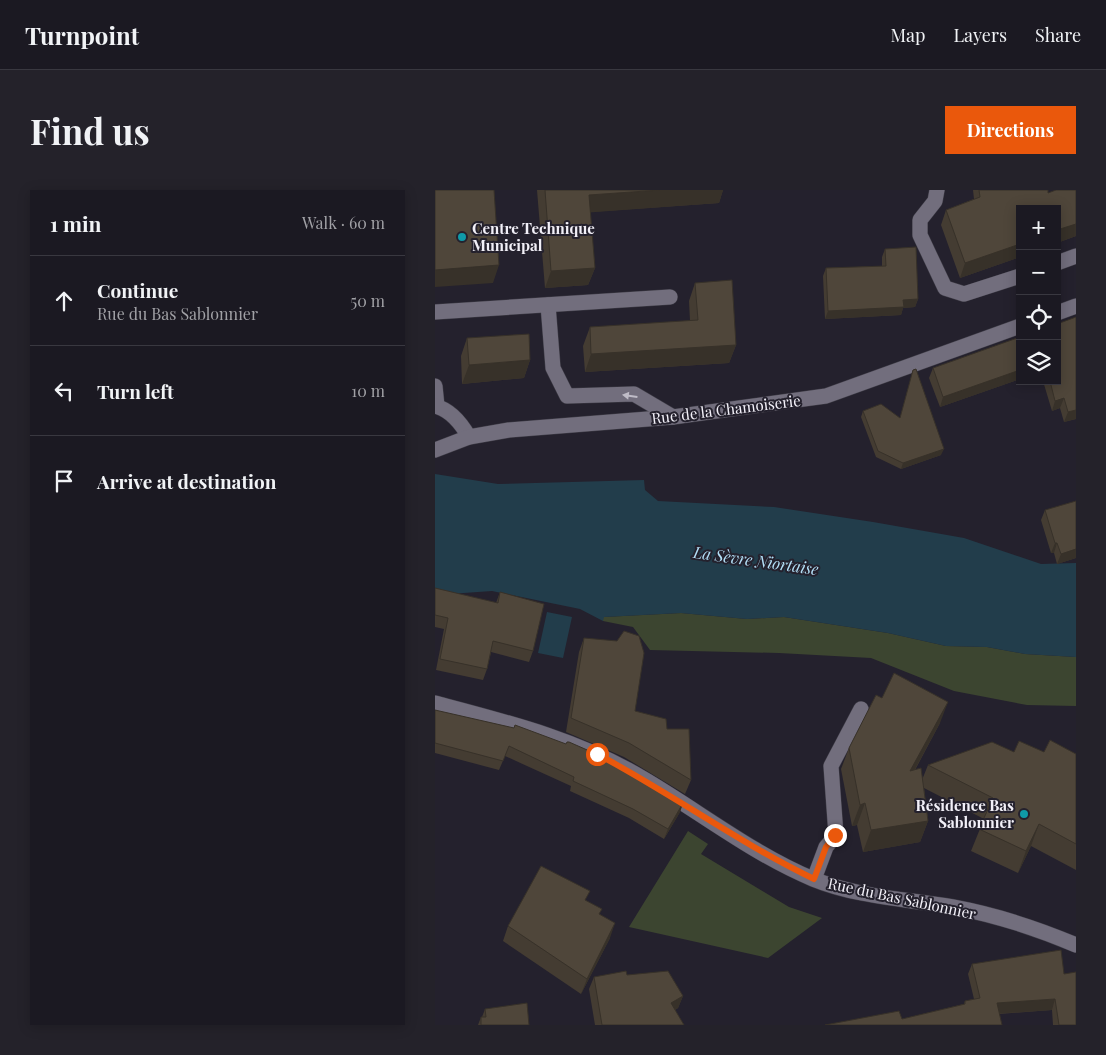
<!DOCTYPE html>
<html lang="en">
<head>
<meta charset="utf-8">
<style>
	body { margin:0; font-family:"Playfair Display",serif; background:#24222a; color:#f1f3f6 }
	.controls { position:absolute; right:15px; top:15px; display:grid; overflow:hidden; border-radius:0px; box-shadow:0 2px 12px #0003 }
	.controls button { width:45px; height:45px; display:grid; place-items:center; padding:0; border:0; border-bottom:1px solid #393840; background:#1b1922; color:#f1f3f6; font:25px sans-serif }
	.stop { position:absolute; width:15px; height:15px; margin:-11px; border:4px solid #ea580c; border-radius:50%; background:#fff }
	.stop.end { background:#ea580c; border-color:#fff; box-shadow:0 1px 5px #0008 }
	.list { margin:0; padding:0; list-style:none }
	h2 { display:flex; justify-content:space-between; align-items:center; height:65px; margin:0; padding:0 20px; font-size:21px }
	h2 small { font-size:16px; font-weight:400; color:#a0a0a5 }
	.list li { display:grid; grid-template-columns:32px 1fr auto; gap:15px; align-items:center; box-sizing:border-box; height:90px; padding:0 20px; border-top:1px solid #393840 }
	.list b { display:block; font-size:19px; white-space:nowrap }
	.list p { margin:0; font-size:16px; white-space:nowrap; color:#a0a0a5 }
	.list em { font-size:16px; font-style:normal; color:#a0a0a5 }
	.icon { flex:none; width:28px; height:28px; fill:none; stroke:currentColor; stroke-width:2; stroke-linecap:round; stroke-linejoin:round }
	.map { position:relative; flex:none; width:641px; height:835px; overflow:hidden; border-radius:0px }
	header { display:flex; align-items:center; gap:30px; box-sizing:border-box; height:70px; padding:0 25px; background:#1b1922; border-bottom:1px solid #393840 }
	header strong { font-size:24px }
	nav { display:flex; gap:28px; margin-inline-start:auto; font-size:18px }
	.intro { display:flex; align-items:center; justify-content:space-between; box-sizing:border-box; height:120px; padding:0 30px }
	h1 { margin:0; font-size:35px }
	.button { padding:12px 22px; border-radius:0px; background:#ea580c; color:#fff; font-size:18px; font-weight:700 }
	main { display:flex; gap:30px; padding:0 30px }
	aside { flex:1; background:#1b1922; border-radius:0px; box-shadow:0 2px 12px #0003 }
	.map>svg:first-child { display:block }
</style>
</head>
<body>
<header>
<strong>Turnpoint</strong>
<nav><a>Map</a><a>Layers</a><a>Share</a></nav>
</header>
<div class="intro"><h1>Find us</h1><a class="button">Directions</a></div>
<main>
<aside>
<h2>1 min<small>Walk · 60 m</small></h2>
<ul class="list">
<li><svg class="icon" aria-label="ahead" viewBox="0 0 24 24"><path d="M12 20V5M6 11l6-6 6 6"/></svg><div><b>Continue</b><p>Rue du Bas Sablonnier</p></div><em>50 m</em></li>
<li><svg class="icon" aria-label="left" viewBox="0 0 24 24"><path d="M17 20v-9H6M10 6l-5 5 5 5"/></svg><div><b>Turn left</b></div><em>10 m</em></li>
<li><svg class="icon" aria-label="arrive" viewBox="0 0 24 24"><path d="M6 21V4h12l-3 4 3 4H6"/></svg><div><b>Arrive at destination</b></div></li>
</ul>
</aside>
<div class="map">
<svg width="641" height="835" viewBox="0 0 641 835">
	<rect width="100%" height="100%" fill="#24212d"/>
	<g fill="#3c4530">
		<path d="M246,423L312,429L349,427L453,443L511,456L552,457L590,464L641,467V516L592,515L519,501L436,468L344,463L215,460L198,437L168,431V427Z"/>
		<path d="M253,641L273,654L266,664L354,717L387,728L333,768L194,737Z"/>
	</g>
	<g fill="#223d4b">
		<path d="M0,284L63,294L209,290L210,300L223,311L339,317L438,332L529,348L606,374L641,373V467L590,464L552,457L511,456L453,443L349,427L312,429L246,423L169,427L168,431L145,419L57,401L0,405Z"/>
		<path d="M112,422L137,427L128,468L103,463Z"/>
	</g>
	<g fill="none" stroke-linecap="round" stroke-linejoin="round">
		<g stroke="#3f3d47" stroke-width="16">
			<g id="minor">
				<path d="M502,0L500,11L485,30V45L510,98L529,104L585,86"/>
				<path d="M622,73L641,66"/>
				<path d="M113,115L118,178L132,206L199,204L238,227"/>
				<path d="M0,122L235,107"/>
				<path d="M622,123L641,116"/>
				<path d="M0,196L2,216"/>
				<path d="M0,216C16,220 26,233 34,247"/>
				<path d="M0,260L34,247L74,240L238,227L391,206L585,136"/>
				<path d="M0,513C72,532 145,550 209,589C265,622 318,664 378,689C422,707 472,709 518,717C561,725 601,738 641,755"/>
				<path d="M379,689L391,657L401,645L396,576L426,519"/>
			</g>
		</g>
		<use href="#minor" stroke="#726e7d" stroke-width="15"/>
	</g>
	<g fill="#443c32">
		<path d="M102,0H288L284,13L155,22L160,78L153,95L110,98Z"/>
		<path d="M538,0H613V3L641,0V46L622,53V19H585V67L525,88L506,35L511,20L539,9Z"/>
		<path d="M450,59L483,109L480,117L468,118L466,125L390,129L388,86L391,78L447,76V67Z"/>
		<path d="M260,93L301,155L294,173L150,182L148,156L155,137L255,131L254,111Z"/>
		<path d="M641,127V229L629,232L625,218L617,221L608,191H622Z"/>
		<path d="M585,147V189L505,217L494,188L498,178Z"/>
		<path d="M32,148L95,170L89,188L27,194L26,166Z"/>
		<path d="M478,180L506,265L466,279L441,267L426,227L428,221L465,228Z"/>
		<path d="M610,320L641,368L622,374L619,363H616L606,330Z"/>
		<path d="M0,398L61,413L65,402L98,461L94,472L56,462L52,479L48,490L1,480L9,439L0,437Z"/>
		<path d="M149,448L200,521L232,539L256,590L250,604L189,567L131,542L144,462Z"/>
		<path d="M0,520L248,613L245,622L229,649L194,628L135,601L136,596L70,566L64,580L0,563Z"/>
		<path d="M505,533L480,580L487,590L493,575L579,562L641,564V680L596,656L583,683L536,661L549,629L489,598L493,631L485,652L428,662L422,635L417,636L406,579L414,558Z"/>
		<path d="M151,711L165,724L175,748L146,804L68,751L73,736Z"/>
		<path d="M537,774L629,784L641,835H618L617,820L564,824L467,829L529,814L530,811L539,809L533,784Z"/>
		<path d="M192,785L248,806L243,818L240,820L249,835H160L154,799L159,787Z"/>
		<path d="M50,819L94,835H43L46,827H47Z"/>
	</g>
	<g fill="#373129">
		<path d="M225,0H288L284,13L147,23L154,5Z"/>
		<path d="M641,34V46L622,53V40Z"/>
		<path d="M585,54V67L525,88L530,73Z"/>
		<path d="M64,75L58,93L0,97V80Z"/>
		<path d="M160,78L153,95L110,98L116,81Z"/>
		<path d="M483,109L480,117L468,118L466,125L390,129L393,121L468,110Z"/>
		<path d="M301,155L294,173L150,182L156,164Z"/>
		<path d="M95,170L89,188L27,194L34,175Z"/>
		<path d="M585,180V189L505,217L508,207Z"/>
		<path d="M629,208L625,218L617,221L620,211Z"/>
		<path d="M641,220V229L629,232L633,222Z"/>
		<path d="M509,259L506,265L466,279L468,273Z"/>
		<path d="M620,353H622L619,363H616Z"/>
		<path d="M641,359V368L622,374L626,364Z"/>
		<path d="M513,512L505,533L467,603L475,581Z"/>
		<path d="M248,613L245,622L229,649L233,639Z"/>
		<path d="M430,613L422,635L417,636L425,615Z"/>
		<path d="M493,631L485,652L428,662L436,640Z"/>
		<path d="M604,634L596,656L583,683L591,661Z"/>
		<path d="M180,733L175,748L146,804L152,789Z"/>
		<path d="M248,806L243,818L231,825L236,813Z"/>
		<path d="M620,809L617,820L558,824L562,813Z"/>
	</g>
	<g fill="#4f463a" stroke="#373129">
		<path d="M0,0H59L64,75L0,80Z"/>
		<path d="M110,0H225L154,5L160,78L116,81Z"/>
		<path d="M544,0H613V3L621,0H641V34L622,40V19H585V54L530,73L511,20L545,7Z"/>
		<path d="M481,57L483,109L468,110L469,117L393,121L391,78L451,76L450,59Z"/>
		<path d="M297,90L301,155L156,164L155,137L263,130L260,93Z"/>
		<path d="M641,127V220L633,222L629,208L620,211L615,191H622V134Z"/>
		<path d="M94,144L95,170L34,175L32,148Z"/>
		<path d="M585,147V180L508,207L498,178Z"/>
		<path d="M481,179L509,259L468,273L443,261L428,221L446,214L465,228L478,180Z"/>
		<path d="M641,311V359L626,364L622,353H620L610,320Z"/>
		<path d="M0,398L63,413L65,402L109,414L98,461L58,451L52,479L5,469L13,428L0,425Z"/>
		<path d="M189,441L204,446L209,463L200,521L231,529L232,539H254L256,590L194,553L136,528L149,448L182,451Z"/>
		<path d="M459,483L513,512L475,581L486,578L493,631L436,640L430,613L425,615L414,558L441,505L447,508Z"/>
		<path d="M0,520L79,538L80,535L131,554L132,552H134L184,574L248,613L233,639L198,619L138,591L139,587L74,556L68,571L0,553Z"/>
		<path d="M615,550L641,564V654L604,634L591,661L544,639L558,608L493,575L557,552L579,562L584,551L609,562Z"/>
		<path d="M106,676L155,701L150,710L167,719L164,724L180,733L152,789L73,736Z"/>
		<path d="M626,760L629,784L641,782V835H624L620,809L562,813L567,835H390L464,821L467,829L530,814V811L545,808L537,774Z"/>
		<path d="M191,781L192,785L233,781L248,806L236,813L249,835H167L159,787Z"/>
		<path d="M92,813L94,835H46V827H51L50,819Z"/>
	</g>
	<defs><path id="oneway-solid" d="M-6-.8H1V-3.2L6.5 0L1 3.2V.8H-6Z" transform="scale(1.25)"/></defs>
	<use fill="#bfbcc7" href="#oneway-solid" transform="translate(195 206) rotate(-172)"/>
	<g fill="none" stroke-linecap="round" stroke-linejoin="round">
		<path stroke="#ea580c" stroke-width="6" d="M162,564C236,603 304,653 379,689L391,657L400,645"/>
	</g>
	<g fill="#0f9aa8" stroke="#24212d" stroke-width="2">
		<circle cx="27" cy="47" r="5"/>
		<circle cx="589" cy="624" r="5"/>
	</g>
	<g text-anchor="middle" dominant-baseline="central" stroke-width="4" stroke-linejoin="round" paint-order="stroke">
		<g font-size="15" font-weight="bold" fill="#f2f0f8" stroke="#24212d" text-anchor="start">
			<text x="37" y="38">Centre Technique<tspan x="37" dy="17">Municipal</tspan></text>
			<text x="579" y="615" text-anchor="end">Résidence Bas<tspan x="579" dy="17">Sablonnier</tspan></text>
		</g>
		<g font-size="15" fill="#f2f0f8" stroke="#24212d">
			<text transform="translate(291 219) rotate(-7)">Rue de la Chamoiserie</text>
			<text transform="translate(467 708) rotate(12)">Rue du Bas Sablonnier</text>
		</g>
		<g font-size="16" font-style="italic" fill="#b3dff7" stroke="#24212d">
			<text transform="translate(321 370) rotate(8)">La Sèvre Niortaise</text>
		</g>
	</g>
</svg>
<div class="controls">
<button>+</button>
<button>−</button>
<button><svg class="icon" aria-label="locate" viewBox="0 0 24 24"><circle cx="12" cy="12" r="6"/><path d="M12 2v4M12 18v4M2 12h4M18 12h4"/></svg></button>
<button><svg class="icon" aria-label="layers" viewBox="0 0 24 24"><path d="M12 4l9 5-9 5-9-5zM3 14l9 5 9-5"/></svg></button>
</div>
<div class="stop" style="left:162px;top:564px"></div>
<div class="stop end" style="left:400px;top:645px"></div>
</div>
</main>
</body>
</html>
